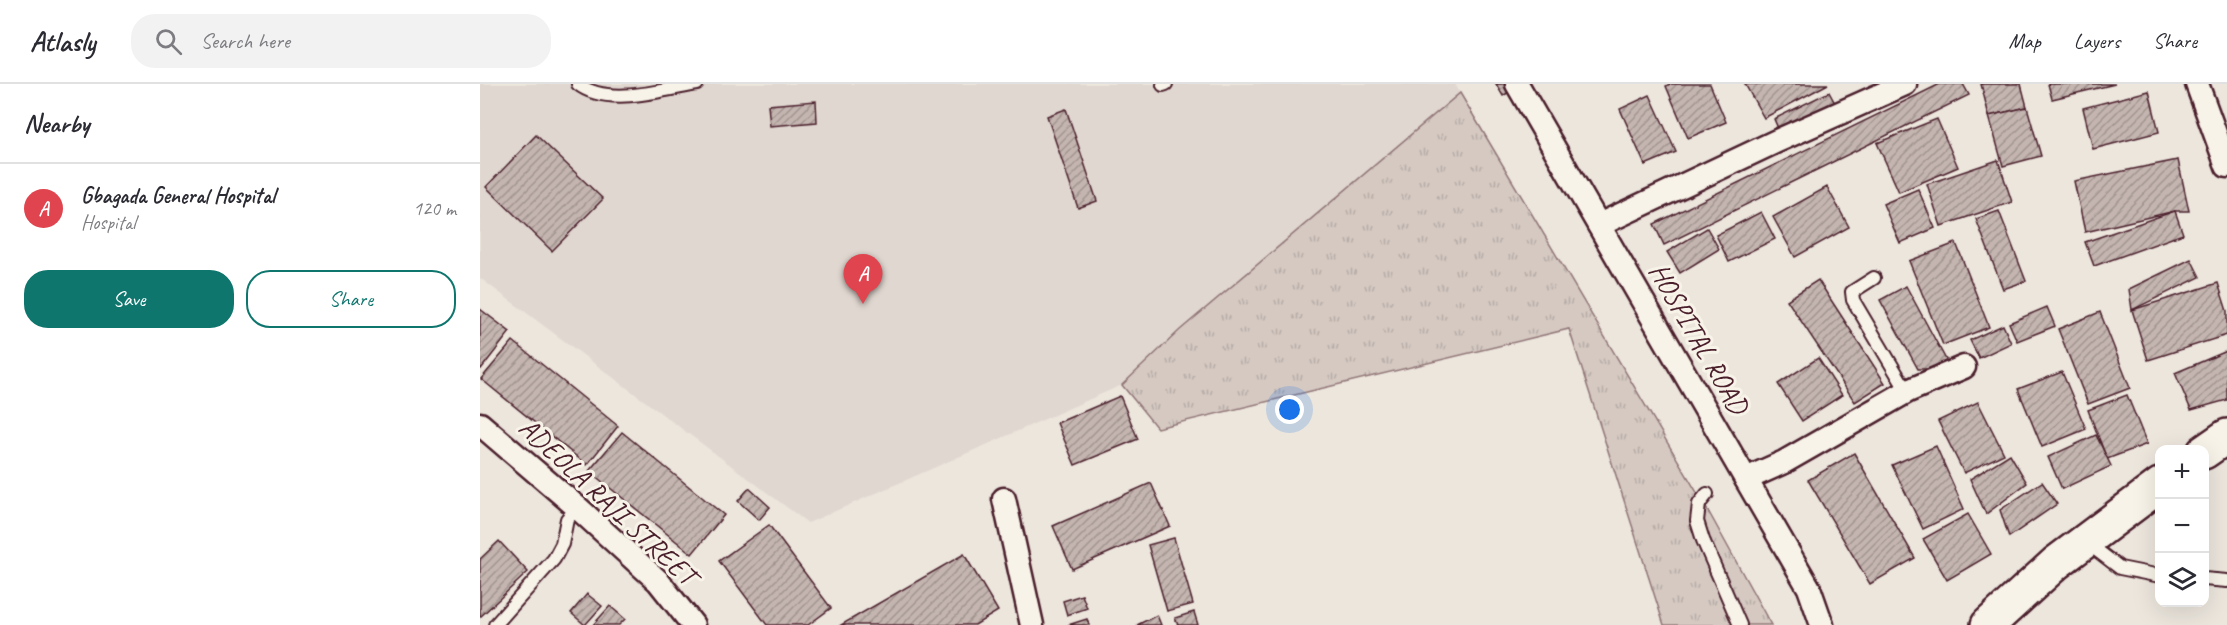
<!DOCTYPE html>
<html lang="en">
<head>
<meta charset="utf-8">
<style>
	body { margin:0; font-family:Caveat,sans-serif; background:#f2f2f3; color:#2b2b33 }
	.controls { position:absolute; right:18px; bottom:18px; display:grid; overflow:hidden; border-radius:12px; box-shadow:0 6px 24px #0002 }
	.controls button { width:54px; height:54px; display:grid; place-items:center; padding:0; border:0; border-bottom:2px solid #e1e1e2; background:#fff; color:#2b2b33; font:30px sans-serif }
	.you { position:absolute; left:810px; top:326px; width:21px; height:21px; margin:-15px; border:4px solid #fff; border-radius:50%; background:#1a73e8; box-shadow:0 0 0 9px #1a73e833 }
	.badge { display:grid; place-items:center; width:39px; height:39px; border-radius:50%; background:#0f766e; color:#fff; font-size:20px; font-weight:700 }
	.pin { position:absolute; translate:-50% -50px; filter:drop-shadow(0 2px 3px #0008) }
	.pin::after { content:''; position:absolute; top:32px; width:21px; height:18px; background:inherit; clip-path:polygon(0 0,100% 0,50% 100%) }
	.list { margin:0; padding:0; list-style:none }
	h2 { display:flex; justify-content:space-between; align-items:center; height:78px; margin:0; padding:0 24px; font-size:26px }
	h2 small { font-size:20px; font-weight:400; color:#7c7c81 }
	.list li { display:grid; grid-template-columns:39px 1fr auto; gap:18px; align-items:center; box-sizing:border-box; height:90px; padding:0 24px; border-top:2px solid #e1e1e2 }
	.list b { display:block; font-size:22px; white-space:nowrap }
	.list p { margin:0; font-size:20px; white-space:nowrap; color:#7c7c81 }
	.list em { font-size:20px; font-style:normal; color:#7c7c81 }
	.actions { display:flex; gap:12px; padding:18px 24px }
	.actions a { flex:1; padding:14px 0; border:2px solid #0f766e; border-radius:24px; text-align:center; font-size:21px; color:#0f766e }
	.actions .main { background:#0f766e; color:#fff }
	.icon { flex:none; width:33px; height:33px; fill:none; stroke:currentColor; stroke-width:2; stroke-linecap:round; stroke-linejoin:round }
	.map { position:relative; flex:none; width:1747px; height:541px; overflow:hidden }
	header { display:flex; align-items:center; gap:36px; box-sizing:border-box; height:84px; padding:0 30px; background:#fff; border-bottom:2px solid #e1e1e2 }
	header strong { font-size:28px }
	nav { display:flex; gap:33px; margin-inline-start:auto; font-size:21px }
	.search { width:420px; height:54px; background:#f2f2f3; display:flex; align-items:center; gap:15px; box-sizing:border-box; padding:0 21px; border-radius:24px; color:#7c7c81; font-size:22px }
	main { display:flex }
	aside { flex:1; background:#fff }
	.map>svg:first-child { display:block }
</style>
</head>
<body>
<header>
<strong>Atlasly</strong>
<div class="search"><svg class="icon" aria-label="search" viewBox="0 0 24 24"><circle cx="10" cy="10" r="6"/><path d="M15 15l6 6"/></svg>Search here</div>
<nav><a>Map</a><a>Layers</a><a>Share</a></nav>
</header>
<main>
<aside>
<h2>Nearby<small></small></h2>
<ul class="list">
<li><span class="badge" style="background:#e0444e">A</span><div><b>Gbagada General Hospital</b><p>Hospital</p></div><em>120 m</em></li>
</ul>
<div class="actions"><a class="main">Save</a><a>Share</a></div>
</aside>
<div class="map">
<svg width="1747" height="541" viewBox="0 0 1747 541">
	<defs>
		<pattern id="grass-tufts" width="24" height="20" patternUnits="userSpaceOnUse" patternTransform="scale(1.5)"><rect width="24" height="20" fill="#d5c9c2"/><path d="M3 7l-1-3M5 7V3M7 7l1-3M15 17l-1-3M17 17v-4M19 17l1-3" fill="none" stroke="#b8aca7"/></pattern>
		<pattern id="building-hatch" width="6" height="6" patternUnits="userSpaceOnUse" patternTransform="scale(1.5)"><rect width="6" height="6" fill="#c4b5b0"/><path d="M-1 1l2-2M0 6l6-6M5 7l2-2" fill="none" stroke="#a1938f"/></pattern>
	</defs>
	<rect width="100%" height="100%" fill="#ece6dd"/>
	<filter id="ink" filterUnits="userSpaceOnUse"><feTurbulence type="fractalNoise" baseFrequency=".0167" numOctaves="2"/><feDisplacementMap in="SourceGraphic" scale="12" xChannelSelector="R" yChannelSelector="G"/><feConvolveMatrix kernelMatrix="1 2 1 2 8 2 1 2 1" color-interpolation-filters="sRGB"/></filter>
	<g filter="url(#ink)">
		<path fill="#e0d7d0" d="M0,0H975L980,9L700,246L642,301L328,439L0,194Z"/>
		<path fill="url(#grass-tufts)" stroke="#907476" stroke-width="1.5" d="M980,9L1231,432L1291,541H1184L1089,245L677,344L642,301L700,246Z"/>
		<g fill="url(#building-hatch)" stroke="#4a1f2b" stroke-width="1.5">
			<path d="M1016,0H1031L1034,5L1023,12Z"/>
			<path d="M1190,0H1230L1246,38L1208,54L1186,2Z"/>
			<path d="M1265,0H1348L1284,34Z"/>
			<path d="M1460,0H1483L1489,11L1184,161L1174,140Z"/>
			<path d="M1501,0H1541L1547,23L1509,32Z"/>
			<path d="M1568,0H1635L1572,15Z"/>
			<path d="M1669,7L1679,48L1613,65L1603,24Z"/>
			<path d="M1349,8L1357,23L1301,51L1294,35Z"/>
			<path d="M1170,11L1196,68L1165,81L1140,25Z"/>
			<path d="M336,17L337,38L290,42L288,21Z"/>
			<path d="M1547,23L1561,72L1523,82L1509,32Z"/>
			<path d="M586,25L617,117L598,124L567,32Z"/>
			<path d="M1457,35L1478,83L1419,108L1397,59Z"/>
			<path d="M56,51L123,115L72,167L6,103Z"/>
			<path d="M1518,76L1532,118L1461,142L1447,100Z"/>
			<path d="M1698,76L1709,127H1695L1605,148L1594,97Z"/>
			<path d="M1347,103L1369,143L1315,173L1293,133Z"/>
			<path d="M1438,105L1455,144L1420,159L1403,120Z"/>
			<path d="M1519,127L1546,197L1523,205L1496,135Z"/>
			<path d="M1695,127L1703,150L1614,182L1605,158Z"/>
			<path d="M1281,128L1295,155L1249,178L1236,151Z"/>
			<path d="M1227,144L1239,165L1200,189L1187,168Z"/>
			<path d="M1476,159L1509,243L1463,261L1429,177Z"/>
			<path d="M1711,175L1720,193L1652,226L1649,205Z"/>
			<path d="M1338,196L1405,299L1375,318L1307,216Z"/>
			<path d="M1738,199L1747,227V251L1668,276L1652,226Z"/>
			<path d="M1426,202L1471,285H1438L1400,216Z"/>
			<path d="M1567,223L1575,242L1537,257L1529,239Z"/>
			<path d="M0,225L30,248L1,285L0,284Z"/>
			<path d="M1620,228L1650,304L1608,320L1578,245Z"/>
			<path d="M1523,241L1531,259L1499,274L1490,256Z"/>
			<path d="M33,257L138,342L107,381L1,295Z"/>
			<path d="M1747,267V316L1711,326L1695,289Z"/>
			<path d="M1338,274L1362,311L1322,337L1298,300Z"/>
			<path d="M1582,288L1606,345L1562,363L1538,305Z"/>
			<path d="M1647,311L1667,360L1627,375L1608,326Z"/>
			<path d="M640,312L658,355L595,381L577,339Z"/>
			<path d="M1498,318L1524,370L1484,389L1458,337Z"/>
			<path d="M142,348L244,431L212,470L109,387Z"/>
			<path d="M1616,351L1631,382L1582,405L1568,373Z"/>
			<path d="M1456,362L1484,425L1443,445L1412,381Z"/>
			<path d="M1374,369L1435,474L1390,500L1328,396Z"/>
			<path d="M1530,370L1547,399L1506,430L1490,395Z"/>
			<path d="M1562,398L1577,420L1529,453L1520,426Z"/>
			<path d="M671,399L690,442L592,485L573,442Z"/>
			<path d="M269,404L290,423L279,436L258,417Z"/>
			<path d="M1488,430L1511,470L1467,496L1443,455Z"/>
			<path d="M289,441L351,524L328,541H287L239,477Z"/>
			<path d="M694,454L713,520L687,527L668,461Z"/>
			<path d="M19,457L48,488L0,533V475Z"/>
			<path d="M484,470L518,527L495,541H361Z"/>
			<path d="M107,510L122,522L105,541L91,529Z"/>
			<path d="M602,511L607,524L587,531L583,517Z"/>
			<path d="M130,522L145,535L139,541H113Z"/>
			<path d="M714,528L718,541H698L695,534Z"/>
			<path d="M677,531L681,541H657Z"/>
			<path d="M607,535L609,541H588Z"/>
		</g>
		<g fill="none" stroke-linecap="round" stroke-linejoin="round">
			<g stroke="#4a1f2b" stroke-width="16">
				<g id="lane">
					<path d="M98,0C127,23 183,6 217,0"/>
					<path d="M683,1L686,0"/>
					<path d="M1394,194L1372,208L1373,216L1421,297L1428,307"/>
					<path d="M1227,410L1219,420L1217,437L1223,456L1260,541"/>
					<path d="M1606,458L1640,484L1680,492"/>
					<path d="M1724,495L1747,497"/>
					<path d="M15,541L74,475L82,460L87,435L98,424"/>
				</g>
			</g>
			<g stroke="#4a1f2b" stroke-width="27">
				<g id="street">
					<path d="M1037,0L1329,504L1342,541"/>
					<path d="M1717,0L1747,82"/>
					<path d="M1119,141L1297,57L1425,0"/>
					<path d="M0,340L98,424L178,497L213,541"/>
					<path d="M1266,395L1304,378L1428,307L1484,283"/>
					<path d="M524,415L552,541"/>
				</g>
			</g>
			<g stroke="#4a1f2b" stroke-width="38">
				<g id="primary">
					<path d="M1724,368L1747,352"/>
					<path d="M1508,541L1576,479L1680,401"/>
				</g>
			</g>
			<use href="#lane" stroke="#f7f3e8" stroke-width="12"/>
			<use href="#street" stroke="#f7f3e8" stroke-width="22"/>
			<use href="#primary" stroke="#f7f3e8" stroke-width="33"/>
		</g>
	</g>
	<g text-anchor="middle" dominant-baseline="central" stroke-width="6" stroke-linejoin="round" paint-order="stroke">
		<g font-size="28" fill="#4a1f2b" stroke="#f7f3e8">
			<text transform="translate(1219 254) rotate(60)">HOSPITAL ROAD</text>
			<text transform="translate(128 417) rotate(43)">ADEOLA RAJI STREET</text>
		</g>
	</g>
</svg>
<div class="controls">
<button>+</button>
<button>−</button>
<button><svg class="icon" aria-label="layers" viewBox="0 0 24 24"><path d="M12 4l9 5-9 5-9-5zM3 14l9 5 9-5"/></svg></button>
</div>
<div class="you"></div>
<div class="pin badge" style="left:383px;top:220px;background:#e0444e">A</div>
</div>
</main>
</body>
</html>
